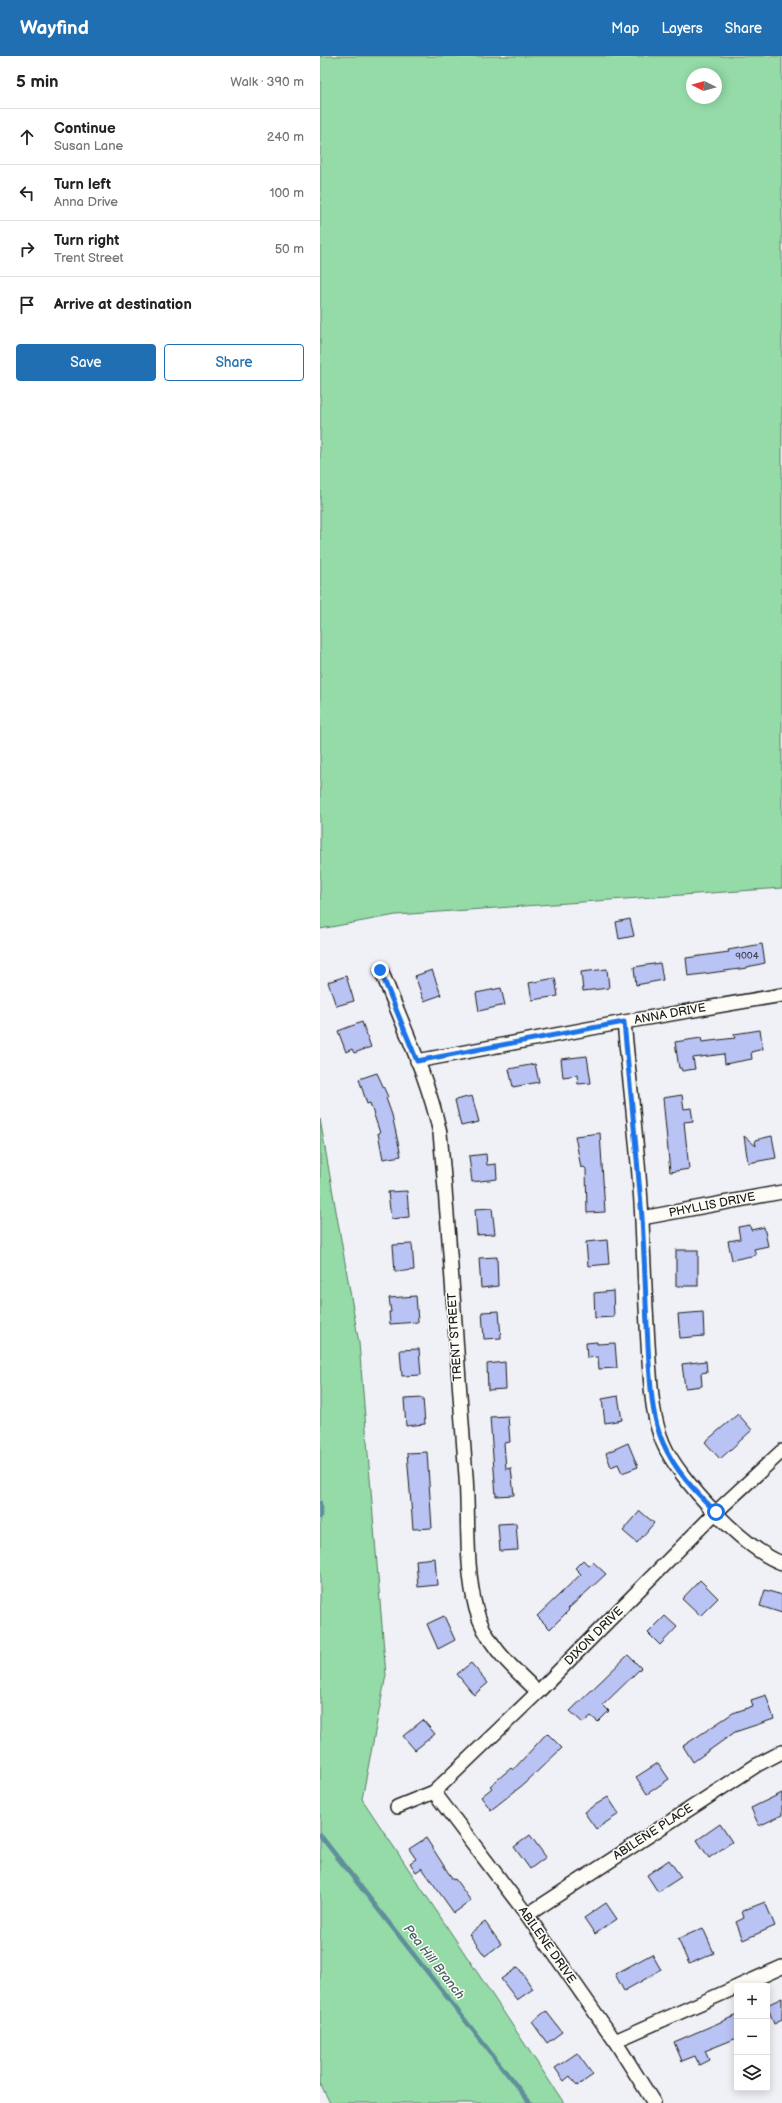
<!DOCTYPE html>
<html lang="en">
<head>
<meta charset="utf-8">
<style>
	body { margin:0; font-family:"Balsamiq Sans",sans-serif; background:#f6f6f6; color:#222 }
	.controls { position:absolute; right:12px; bottom:12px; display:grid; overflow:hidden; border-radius:4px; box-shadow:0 2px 10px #0003 }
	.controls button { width:36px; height:36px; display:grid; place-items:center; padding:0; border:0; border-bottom:1px solid #e0e0e0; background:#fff; color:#222; font:20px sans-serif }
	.compass { position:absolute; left:366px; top:12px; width:36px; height:36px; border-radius:50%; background:#fff; box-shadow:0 2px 10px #0003; rotate:276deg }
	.stop { position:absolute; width:12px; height:12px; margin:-9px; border:3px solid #1a73e8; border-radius:50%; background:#fff }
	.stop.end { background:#1a73e8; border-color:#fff; box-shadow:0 1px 4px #0008 }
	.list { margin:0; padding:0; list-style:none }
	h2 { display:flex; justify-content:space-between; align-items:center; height:52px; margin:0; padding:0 16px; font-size:17px }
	h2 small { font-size:13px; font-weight:400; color:#767676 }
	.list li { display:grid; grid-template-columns:26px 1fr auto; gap:12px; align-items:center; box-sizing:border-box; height:56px; padding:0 16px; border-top:1px solid #e0e0e0 }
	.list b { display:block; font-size:15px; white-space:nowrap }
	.list p { margin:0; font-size:13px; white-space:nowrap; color:#767676 }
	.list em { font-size:13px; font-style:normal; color:#767676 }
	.actions { display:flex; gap:8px; padding:12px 16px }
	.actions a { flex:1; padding:9px 0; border:1px solid #1f6fb2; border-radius:4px; text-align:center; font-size:14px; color:#1f6fb2 }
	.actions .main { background:#1f6fb2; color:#fff }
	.icon { flex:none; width:22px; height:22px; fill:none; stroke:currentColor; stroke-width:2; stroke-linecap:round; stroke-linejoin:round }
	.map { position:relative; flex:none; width:462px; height:2047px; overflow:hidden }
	header { display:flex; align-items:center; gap:24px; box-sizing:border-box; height:56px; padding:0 20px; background:#1f6fb2; color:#fff }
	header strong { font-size:19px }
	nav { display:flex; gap:22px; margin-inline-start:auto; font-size:14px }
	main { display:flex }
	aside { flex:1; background:#fff }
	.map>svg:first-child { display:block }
</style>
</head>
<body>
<header>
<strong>Wayfind</strong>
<nav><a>Map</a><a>Layers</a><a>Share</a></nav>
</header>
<main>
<aside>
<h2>5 min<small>Walk · 390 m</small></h2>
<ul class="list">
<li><svg class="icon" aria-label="ahead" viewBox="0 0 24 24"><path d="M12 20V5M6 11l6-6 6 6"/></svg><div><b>Continue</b><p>Susan Lane</p></div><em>240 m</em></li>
<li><svg class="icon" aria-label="left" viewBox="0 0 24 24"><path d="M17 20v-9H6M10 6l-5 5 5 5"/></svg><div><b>Turn left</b><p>Anna Drive</p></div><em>100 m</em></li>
<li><svg class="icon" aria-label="right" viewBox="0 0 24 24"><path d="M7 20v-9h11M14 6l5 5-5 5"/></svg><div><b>Turn right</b><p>Trent Street</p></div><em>50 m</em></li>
<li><svg class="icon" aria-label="arrive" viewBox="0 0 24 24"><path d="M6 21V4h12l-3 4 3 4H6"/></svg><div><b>Arrive at destination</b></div></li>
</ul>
<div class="actions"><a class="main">Save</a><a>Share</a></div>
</aside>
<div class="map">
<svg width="462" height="2047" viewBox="0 0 462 2047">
	<rect width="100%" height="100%" fill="#eff1f6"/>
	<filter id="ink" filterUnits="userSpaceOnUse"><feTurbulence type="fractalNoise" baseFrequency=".025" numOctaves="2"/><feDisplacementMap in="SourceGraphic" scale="8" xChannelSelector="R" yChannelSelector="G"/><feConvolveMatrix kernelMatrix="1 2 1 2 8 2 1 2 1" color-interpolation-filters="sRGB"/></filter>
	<g filter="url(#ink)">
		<g fill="#94dba8" stroke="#587c62" fill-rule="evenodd">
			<path d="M0,0H462V832L76,859L0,873ZM372,18H396V42H372Z"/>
			<path d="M0,1063L39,1287L66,1619L42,1743L244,2047H10L0,2027Z"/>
		</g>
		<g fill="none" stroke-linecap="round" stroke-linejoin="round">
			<g stroke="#618f9b" stroke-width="4.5">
				<path d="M0,1447V1461"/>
				<path d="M0,1779L210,2047"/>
			</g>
		</g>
		<g fill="#b9c3f4" stroke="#1c1c1c">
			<path d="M310,863L314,880L299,883L296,866Z"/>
			<path d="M442,888L445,907L427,911V912L368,920L366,902L409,896L408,894Z"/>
			<path d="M340,907L343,924L316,929L314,911Z"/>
			<path d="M287,913L289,932L263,935L261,916Z"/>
			<path d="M112,914L121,939L104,945L95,920Z"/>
			<path d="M26,920L34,945L16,950L8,926Z"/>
			<path d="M235,922L238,940L212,944L209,927Z"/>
			<path d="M181,932L185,949L159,955L156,937Z"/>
			<path d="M42,966L51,991L34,997L32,993L26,996L18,975Z"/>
			<path d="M440,974L443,993L431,996L432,1003L405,1008L404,998L373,1002L375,1013L362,1015L361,1012H359L355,986L381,982L382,986L415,982L414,978Z"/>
			<path d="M267,1000L271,1027L258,1028L257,1019L243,1021L241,1003Z"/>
			<path d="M215,1008L219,1026L193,1031L189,1013Z"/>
			<path d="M57,1017L68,1041L66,1042L72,1059L81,1100L63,1103L58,1077H60L50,1047L47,1048L39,1023Z"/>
			<path d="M362,1039L364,1053L371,1052L373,1065L364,1066L369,1113L350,1116L343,1042Z"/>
			<path d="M152,1040L159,1066L141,1070L135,1044Z"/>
			<path d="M280,1077L285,1156L267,1157L266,1113L264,1111L261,1112L255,1080Z"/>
			<path d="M424,1080L436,1090L435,1084L452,1080L456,1102L428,1107Z"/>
			<path d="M166,1098L167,1109L176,1108L177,1123L152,1126L149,1100Z"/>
			<path d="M87,1135L89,1161L71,1163L68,1136Z"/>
			<path d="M172,1152L175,1178L157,1179L155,1153Z"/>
			<path d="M430,1169L431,1174L444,1171L448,1190L434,1193L436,1199L412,1204L408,1185L420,1183L418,1171Z"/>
			<path d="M287,1184L289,1208L268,1210L266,1186Z"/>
			<path d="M92,1188L94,1214L75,1216L73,1189Z"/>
			<rect x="356" y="1194" width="22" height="36"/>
			<path d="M177,1201L178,1230L161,1232L159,1202Z"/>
			<path d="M293,1235L294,1261L275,1262L274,1237Z"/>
			<path d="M96,1240L98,1266L70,1268L69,1256H71L69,1242Z"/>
			<path d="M179,1255L181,1282L164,1283L162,1256Z"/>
			<path d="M383,1256L384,1280L360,1282L358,1258Z"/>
			<path d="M277,1286V1288L295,1287L297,1312L279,1313L278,1301L267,1302L266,1287Z"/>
			<path d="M99,1293L101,1319L82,1320L80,1294Z"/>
			<path d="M386,1305L387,1316L381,1317L382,1330L365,1332L362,1308Z"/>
			<path d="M185,1306L186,1333L168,1334L167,1308Z"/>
			<path d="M298,1340L302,1364L285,1367L282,1343Z"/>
			<path d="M103,1342L105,1368L86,1370L84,1343Z"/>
			<path d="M418,1358L432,1374L400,1403L385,1386Z"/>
			<path d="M188,1360L190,1386L184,1387L186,1413L191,1412L194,1439L176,1440L170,1361Z"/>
			<path d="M308,1387L318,1411L302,1417L298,1408L291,1411L286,1397Z"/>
			<path d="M107,1396L112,1472L93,1473L87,1397Z"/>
			<path d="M320,1455L334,1467L317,1487L303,1475Z"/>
			<path d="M196,1467L198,1494L180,1495L178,1468Z"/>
			<path d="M115,1502L117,1529L98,1531L96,1504Z"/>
			<path d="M263,1504L269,1510L273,1506L286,1518L248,1553L249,1554L230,1573L217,1560L261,1518L255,1512Z"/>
			<path d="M380,1524L398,1542L380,1560L362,1543Z"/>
			<path d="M445,1534L462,1539V1557L440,1550Z"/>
			<path d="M124,1560L135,1584L118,1593L107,1568Z"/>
			<path d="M345,1560L357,1571L340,1589L328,1577Z"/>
			<path d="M308,1599L321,1612L283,1649L289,1655L278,1666L271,1660L263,1667L250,1655Z"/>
			<path d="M151,1607L168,1627L154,1639L137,1618Z"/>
			<path d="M446,1639L454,1663L415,1676L373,1706L363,1690L413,1657L433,1650L431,1644Z"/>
			<path d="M103,1664L115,1678L95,1694L83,1680Z"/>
			<path d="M227,1677L242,1692L204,1728L171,1754L161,1741L172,1732L170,1730L191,1712L193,1714Z"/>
			<path d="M338,1707L349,1723L327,1738L316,1721Z"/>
			<path d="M462,1737V1759L439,1770L431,1752Z"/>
			<path d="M288,1741L299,1758L276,1773L264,1756Z"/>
			<path d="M400,1768L412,1786L389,1802L377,1784Z"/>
			<path d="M210,1779L226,1801L210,1813L194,1791Z"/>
			<path d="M106,1782L133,1824L135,1823L151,1845L134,1857L102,1812L96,1816L90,1807L96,1803L89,1793Z"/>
			<path d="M349,1804L361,1821L338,1836L327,1819Z"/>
			<path d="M445,1846L455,1870L423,1884L416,1866L424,1862L422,1855Z"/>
			<path d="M286,1847L297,1863L275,1878L264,1862Z"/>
			<path d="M165,1866L181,1888L165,1900L149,1878Z"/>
			<path d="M383,1872L394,1897L369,1908L358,1883Z"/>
			<path d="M332,1898L341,1914L304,1935L295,1918Z"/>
			<path d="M198,1911L213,1933L197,1944L181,1923Z"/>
			<path d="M462,1942V1964L454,1968L447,1949Z"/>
			<path d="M226,1955L242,1976L227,1987L212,1966Z"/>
			<path d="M417,1959V1982L385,1995L389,2004L379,2009L375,2000L362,2005L354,1986Z"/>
			<path d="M257,1997L273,2019L257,2030L250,2020L244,2025L235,2012Z"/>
		</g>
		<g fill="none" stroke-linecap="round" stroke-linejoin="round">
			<g stroke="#1c1c1c" stroke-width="16">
				<g id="minor">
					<path d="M61,914C82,968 108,1021 120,1077C131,1191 137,1306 146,1420C149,1464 145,1510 156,1553C165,1588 192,1611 218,1636"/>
					<path d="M304,966C310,1032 319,1098 322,1165C324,1211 326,1257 329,1304C331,1331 332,1361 343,1387C358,1423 425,1494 462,1507"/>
					<path d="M97,1005L304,966L462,939"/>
					<path d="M322,1162L462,1136"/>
					<path d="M114,1736L207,1859L295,1985L334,2047"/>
					<path d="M77,1751L114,1736L218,1636L396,1456L462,1395"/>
					<path d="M207,1859L437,1709L462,1696"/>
					<path d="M419,1930L462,1911"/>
					<path d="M295,1985L417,1931"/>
				</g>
			</g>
			<use href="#minor" stroke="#fdfcf7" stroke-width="13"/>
		</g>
	</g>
	<g fill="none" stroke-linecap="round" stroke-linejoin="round" filter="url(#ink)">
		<path stroke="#1a73e8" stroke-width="5" d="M60,914L97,1005L304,966C310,1031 317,1097 322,1162C325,1210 326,1259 329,1307C331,1334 332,1362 343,1387C355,1415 375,1435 396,1456"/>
	</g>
	<g text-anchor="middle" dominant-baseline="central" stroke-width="3" stroke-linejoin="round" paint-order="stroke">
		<g font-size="10" fill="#434652">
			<text x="427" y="900">9004</text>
		</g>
		<g font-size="12" fill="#1c1c1c" stroke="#fdfcf7">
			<text transform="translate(350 958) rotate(-10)">ANNA DRIVE</text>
			<text transform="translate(392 1149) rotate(-11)">PHYLLIS DRIVE</text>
			<text transform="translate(135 1281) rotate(-94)">TRENT STREET</text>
			<text transform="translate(274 1580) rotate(-45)">DIXON DRIVE</text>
			<text transform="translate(333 1776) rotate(-33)">ABILENE PLACE</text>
			<text transform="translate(227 1889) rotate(55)">ABILENE DRIVE</text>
		</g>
		<g font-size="13" font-style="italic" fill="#445f66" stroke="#fdfcf7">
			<text transform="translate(114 1906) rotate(52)">Pea Hill Branch</text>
		</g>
	</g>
</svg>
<div class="controls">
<button>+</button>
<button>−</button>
<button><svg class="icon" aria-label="layers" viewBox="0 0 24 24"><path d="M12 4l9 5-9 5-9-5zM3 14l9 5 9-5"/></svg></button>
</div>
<svg class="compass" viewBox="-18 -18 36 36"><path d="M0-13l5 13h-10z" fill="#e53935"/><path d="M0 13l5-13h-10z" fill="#767676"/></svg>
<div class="stop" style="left:396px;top:1456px"></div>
<div class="stop end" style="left:60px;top:914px"></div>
</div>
</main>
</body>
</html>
